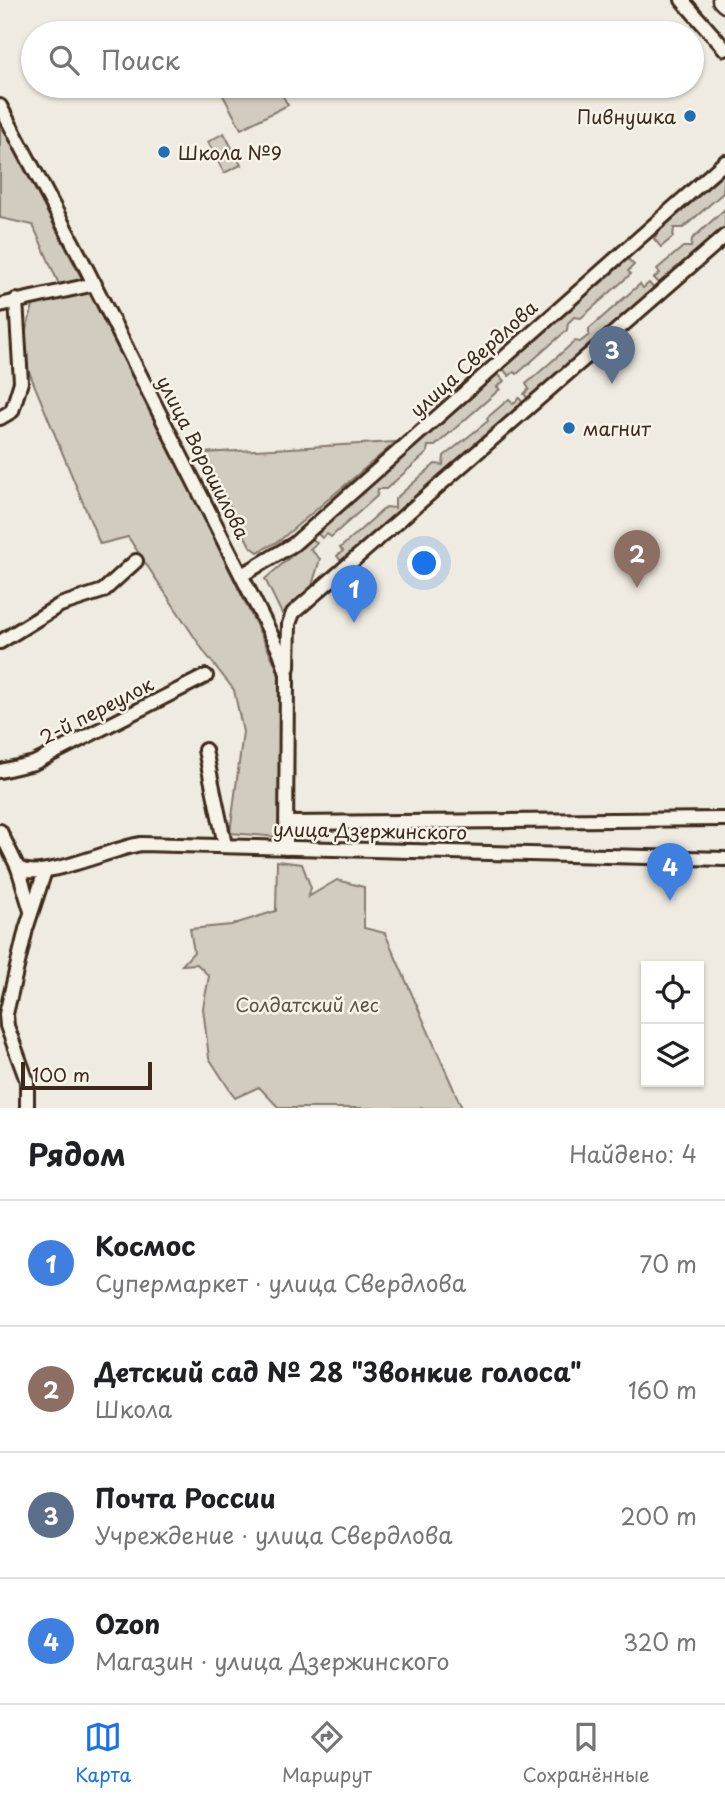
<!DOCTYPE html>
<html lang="ru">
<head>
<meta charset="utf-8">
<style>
	body { margin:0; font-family:"Playpen Sans",sans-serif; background:#f6f6f6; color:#202124 }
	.controls { position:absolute; right:21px; bottom:21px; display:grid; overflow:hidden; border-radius:0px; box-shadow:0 2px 5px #0004 }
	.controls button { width:63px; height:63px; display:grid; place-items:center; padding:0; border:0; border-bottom:2px solid #e0e0e0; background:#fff; color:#202124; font:35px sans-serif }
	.scale { position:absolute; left:21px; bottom:18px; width:131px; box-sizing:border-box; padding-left:7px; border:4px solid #3b2a1e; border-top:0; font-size:19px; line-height:24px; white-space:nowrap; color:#3b2a1e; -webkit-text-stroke:5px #f7f3e8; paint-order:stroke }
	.you { position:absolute; left:425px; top:564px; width:24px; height:24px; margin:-18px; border:5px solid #fff; border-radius:50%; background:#1a73e8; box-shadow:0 0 0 10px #1a73e833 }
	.badge { display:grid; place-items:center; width:46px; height:46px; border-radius:50%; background:#1a73e8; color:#fff; font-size:23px; font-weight:700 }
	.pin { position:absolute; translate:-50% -58px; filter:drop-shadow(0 2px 4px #0008) }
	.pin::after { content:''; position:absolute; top:37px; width:24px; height:21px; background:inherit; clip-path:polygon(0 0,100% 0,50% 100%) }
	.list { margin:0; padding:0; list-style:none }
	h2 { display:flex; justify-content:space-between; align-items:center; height:91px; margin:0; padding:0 28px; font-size:30px }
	h2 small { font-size:23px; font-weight:400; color:#757577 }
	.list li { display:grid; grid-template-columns:46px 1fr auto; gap:21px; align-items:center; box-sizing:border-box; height:126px; padding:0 28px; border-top:2px solid #e0e0e0 }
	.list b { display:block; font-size:26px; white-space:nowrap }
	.list p { margin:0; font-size:23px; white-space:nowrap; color:#757577 }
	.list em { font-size:23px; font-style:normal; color:#757577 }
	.icon { flex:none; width:38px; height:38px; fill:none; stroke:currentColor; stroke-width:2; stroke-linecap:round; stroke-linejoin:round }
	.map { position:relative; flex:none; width:725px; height:1108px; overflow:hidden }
	.search { position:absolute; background:#fff; box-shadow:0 2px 5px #0004; left:21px; right:21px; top:21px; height:77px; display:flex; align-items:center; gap:18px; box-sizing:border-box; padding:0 24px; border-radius:38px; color:#757577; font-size:26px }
	.sheet { height:595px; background:#fff }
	nav { display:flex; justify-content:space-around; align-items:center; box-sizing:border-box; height:98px; border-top:2px solid #e0e0e0; background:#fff; font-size:19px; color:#757577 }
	nav a { display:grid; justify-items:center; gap:4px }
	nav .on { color:#1a73e8 }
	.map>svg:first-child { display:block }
</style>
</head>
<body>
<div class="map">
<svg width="725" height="1108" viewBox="0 0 725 1108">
	<rect width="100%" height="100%" fill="#efebe0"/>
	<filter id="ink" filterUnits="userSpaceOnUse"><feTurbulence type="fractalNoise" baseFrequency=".0143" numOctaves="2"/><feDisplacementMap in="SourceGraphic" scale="14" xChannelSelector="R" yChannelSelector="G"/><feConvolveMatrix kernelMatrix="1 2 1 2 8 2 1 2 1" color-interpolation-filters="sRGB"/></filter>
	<g filter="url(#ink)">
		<g fill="#d1cbc0" stroke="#867a6f" stroke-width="2">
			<path d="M218,86H277L288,105L241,129Z"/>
			<path d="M0,122L162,432L280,674L283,773L279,837L230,833L243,732L234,690L205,653L128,537L100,544L20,350L34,303L65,298L33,225L0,218Z"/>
			<path d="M224,133L241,165L224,173L208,142Z"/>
			<path d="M725,173L723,193L683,228H674L673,237L661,247L654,239L658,232Z"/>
			<path d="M725,209V230L661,285L654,278L660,273L657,269L683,247H691L692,239Z"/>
			<path d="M628,259L634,265L628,271L631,274L581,318L574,317L568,323L567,330L517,374L514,372L509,376L503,369Z"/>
			<path d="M649,283L655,290L529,400L524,394L529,389L526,384L575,341L580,342L589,335V329L640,284L643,288Z"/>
			<path d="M498,374L504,381L497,387L500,389L435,446H428L427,453L386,489H378L377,496L331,537L327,534L322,538L317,533Z"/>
			<path d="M519,398L524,404L342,562L337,556L343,551L340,548L386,507L395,508V499L435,464L443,465L444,456L488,421L487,418L509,399L513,404Z"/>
			<path d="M396,442L279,541L258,552L250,546L203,453Z"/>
			<path d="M312,538L317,543L310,549L320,559L311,589L282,614L265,579Z"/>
			<path d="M277,861L302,864L311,888L308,897L337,880L364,887V928L385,933L462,1108H279L259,1087L235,1098L209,1058L203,1008L209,976L197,964L182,965L194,952L190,929L231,925L276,911Z"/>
		</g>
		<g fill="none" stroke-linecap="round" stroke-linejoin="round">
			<g stroke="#3b2a1e" stroke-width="18">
				<g id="minor">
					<path d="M682,0L725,49"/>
					<path d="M0,106L82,260L280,652L287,674L286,848"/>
					<path d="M0,305L95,284"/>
					<path d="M0,418L12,411L21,382L16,300"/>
					<path d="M242,575L294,544L725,162"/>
					<path d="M0,642L60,605L103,591L136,561"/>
					<path d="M288,667L289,624L293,613L725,236"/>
					<path d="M205,750L225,845"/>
					<path d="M0,771L34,763L206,676"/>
					<path d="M287,823L725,819"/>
					<path d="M0,831L18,868L31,911"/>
					<path d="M18,868C41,882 112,848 141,844L725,859"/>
					<path d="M27,1108V1081L7,1026L6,1014L26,929L45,871"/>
				</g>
			</g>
			<g stroke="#3b2a1e" stroke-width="21">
				<path id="major" d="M721,0L725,4"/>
			</g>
			<use href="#minor" stroke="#f7f3e8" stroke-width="12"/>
			<use href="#major" stroke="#f7f3e8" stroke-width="16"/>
		</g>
	</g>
	<g fill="#1f6fb2" stroke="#f7f3e8" stroke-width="2.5">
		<circle cx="690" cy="116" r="7"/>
		<circle cx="164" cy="152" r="7"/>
		<circle cx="569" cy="428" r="7"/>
	</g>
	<g text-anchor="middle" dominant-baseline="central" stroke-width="5" stroke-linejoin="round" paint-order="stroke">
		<g font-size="19" fill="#3b2a1e" stroke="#f7f3e8" text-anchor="start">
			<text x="676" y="116" text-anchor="end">Пивнушка</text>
			<text x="178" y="152">Школа №9</text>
			<text x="583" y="428">магнит</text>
		</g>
		<g font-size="19" fill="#3b2a1e" stroke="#f7f3e8">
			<text transform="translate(473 358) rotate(-42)">улица Свердлова</text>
			<text transform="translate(204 457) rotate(63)">улица Ворошилова</text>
			<text transform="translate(96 710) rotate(-27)">2-й переулок</text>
			<text transform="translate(370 830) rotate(1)">улица Дзержинского</text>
		</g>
		<g font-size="19" fill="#605246" stroke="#f7f3e8">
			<text x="307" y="1004">Солдатский лес</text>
		</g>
	</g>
</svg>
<div class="controls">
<button><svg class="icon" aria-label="locate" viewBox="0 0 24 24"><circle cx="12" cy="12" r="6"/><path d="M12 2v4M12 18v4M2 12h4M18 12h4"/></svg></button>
<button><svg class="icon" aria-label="layers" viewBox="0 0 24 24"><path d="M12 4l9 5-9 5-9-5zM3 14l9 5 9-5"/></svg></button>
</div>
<div class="scale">100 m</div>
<div class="you"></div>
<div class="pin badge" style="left:354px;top:623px;background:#3f7fe0">1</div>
<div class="pin badge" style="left:637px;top:588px;background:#8d6e63">2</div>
<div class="pin badge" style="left:612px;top:384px;background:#5c6f8a">3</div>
<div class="pin badge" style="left:670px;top:901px;background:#3f7fe0">4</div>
<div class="search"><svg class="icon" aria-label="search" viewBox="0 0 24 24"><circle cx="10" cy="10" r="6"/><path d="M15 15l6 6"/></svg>Поиск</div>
</div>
<section class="sheet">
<h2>Рядом<small>Найдено: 4</small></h2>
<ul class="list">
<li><span class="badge" style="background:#3f7fe0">1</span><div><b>Космос</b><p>Супермаркет · улица Свердлова</p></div><em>70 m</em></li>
<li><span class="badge" style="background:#8d6e63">2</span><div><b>Детский сад № 28 &quot;Звонкие голоса&quot;</b><p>Школа</p></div><em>160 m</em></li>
<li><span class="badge" style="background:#5c6f8a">3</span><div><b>Почта России</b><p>Учреждение · улица Свердлова</p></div><em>200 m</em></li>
<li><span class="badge" style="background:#3f7fe0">4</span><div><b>Ozon</b><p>Магазин · улица Дзержинского</p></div><em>320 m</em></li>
</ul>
</section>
<nav>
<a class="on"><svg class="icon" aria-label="map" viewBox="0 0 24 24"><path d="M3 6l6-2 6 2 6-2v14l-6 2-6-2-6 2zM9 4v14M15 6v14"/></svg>Карта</a>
<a><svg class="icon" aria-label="directions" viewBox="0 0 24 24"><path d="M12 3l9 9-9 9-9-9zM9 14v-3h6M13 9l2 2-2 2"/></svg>Маршрут</a>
<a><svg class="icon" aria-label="saved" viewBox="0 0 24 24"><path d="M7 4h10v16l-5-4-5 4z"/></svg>Сохранённые</a>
</nav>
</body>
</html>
